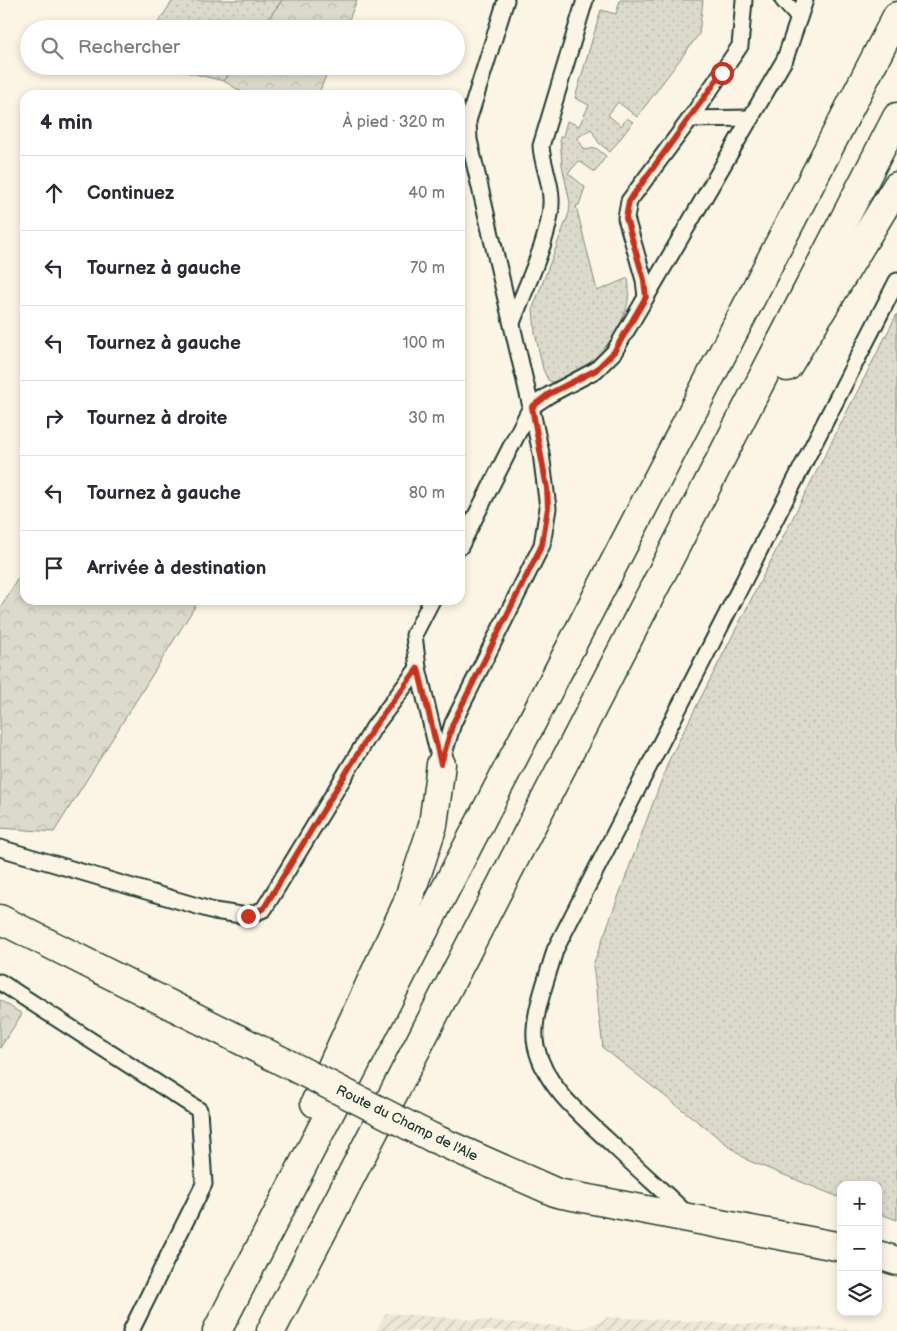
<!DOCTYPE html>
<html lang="fr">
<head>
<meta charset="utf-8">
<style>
	body { margin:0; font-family:"Balsamiq Sans",sans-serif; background:#f2f2f3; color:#2b2b33 }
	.controls { position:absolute; right:15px; bottom:15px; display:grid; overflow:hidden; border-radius:10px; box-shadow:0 2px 8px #0003 }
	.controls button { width:45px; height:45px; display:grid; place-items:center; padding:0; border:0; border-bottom:1px solid #e1e1e2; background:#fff; color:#2b2b33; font:25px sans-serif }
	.stop { position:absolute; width:15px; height:15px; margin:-11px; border:4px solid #c8321e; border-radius:50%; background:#fff }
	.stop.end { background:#c8321e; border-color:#fff; box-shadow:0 1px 5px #0008 }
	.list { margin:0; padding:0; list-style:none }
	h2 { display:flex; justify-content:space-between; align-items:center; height:65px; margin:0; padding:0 20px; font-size:21px }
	h2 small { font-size:16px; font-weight:400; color:#7c7c81 }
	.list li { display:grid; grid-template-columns:32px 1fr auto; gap:15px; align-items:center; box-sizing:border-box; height:75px; padding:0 20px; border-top:1px solid #e1e1e2 }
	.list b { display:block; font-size:19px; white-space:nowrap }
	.list em { font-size:16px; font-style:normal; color:#7c7c81 }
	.icon { flex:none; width:28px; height:28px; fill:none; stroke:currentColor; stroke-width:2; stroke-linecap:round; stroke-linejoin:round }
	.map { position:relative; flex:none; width:897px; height:1331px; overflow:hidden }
	.search { position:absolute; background:#fff; box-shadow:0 2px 8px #0003; left:20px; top:20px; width:445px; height:55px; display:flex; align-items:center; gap:12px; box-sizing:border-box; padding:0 18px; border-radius:28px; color:#7c7c81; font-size:19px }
	.panel { position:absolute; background:#fff; box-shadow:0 2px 8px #0003; left:20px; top:90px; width:445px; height:515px; border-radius:15px }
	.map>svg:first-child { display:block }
</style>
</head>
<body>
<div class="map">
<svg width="897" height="1331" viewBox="0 0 897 1331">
	<defs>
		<pattern id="industrial-furrows" width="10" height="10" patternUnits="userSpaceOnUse" patternTransform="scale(1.25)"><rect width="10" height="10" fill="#ece7d8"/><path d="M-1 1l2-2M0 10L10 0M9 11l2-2" fill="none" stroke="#cac7ba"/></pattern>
		<pattern id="grass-dots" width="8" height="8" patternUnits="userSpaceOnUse" patternTransform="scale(1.25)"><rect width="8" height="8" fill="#dcdacc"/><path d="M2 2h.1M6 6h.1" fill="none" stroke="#bcbcb0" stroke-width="1.8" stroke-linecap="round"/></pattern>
		<pattern id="forest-crowns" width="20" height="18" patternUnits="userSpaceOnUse" patternTransform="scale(1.25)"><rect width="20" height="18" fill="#dcdacc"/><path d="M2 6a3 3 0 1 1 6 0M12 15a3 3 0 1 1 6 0" fill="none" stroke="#bcbcb0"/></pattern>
	</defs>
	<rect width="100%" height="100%" fill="#fcf5e5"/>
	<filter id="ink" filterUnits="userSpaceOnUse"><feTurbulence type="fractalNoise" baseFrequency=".02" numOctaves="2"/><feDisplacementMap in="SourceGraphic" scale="10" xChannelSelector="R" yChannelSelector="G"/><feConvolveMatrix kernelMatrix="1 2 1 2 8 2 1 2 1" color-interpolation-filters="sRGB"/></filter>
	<g filter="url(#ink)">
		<path fill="url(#industrial-furrows)" d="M386,1313L585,1328L608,1317L875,1331H376Z"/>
		<g fill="url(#grass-dots)" stroke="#7e8c80">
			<path d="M173,0H282L261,29H154Z"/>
			<path d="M620,0H703L699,34L637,117L618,102L608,115L621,126L627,118L633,122L610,152L599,143L591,129L577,138L585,150L596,148L606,156L595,172L579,161L568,173L585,187L579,205L576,206L597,291L628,278C636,322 594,372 552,382L548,380L543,369L535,333L533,308L569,213L570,203L562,165L560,137L563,136L567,121L579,126L589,105L575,98L601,10L616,14Z"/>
			<path d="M161,66H235L224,81Z"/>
			<path d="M897,314V1220L878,1213V1185H841V1198L747,1160L603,1048L593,965L669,760Z"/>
		</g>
		<g fill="url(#forest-crowns)" stroke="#7e8c80">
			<path d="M282,0H357L345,29H261Z"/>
			<path d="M235,66H330L318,95H247L224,81Z"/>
			<path d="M25,566V600H199L54,832L0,828V609Z"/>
			<path d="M0,1000L22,1014L0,1048Z"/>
		</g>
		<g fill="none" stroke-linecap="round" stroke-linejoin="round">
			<g stroke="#1f3d34" stroke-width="19">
				<g id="lane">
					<path d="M783,0L799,18"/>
					<path d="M690,119L752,118"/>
					<path d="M646,297L644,280L626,218L629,201L690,119L740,46L744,0"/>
					<path d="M512,323C524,290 553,232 551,199C551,181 542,164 541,146L585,0"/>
					<path d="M460,547L531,407L549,395L596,370L614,352L785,59L805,0"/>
					<path d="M432,600L414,635L418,668L440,761"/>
					<path d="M441,764L453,723L542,545L548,508L541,453L531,407L469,140L468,121L506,0"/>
					<path d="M0,848L214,911L248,916L264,909L374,727L418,668"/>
					<path d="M0,982L199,1110L204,1184L131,1331"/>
					<path d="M687,1214C664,1192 640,1171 617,1149C587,1120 545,1089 536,1046C530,1019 548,977 555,950L897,281"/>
				</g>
			</g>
			<g stroke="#1f3d34" stroke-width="31">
				<g id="secondary">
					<path d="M0,919L282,1061"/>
					<path d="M433,1138L557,1193L841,1247"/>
					<path d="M878,1255L897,1261"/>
				</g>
			</g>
			<g stroke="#1f3d34" stroke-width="31">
				<g id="highway">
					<path d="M787,367L897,186"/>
					<path d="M315,1103L407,904L433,825L441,764"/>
					<path d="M217,1331L897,16"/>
					<path d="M271,1331L897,117"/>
				</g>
			</g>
			<use href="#lane" stroke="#fcf5e5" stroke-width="15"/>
			<use href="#secondary" stroke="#fcf5e5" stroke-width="28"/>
			<use href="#highway" stroke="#fcf5e5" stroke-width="28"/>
			<g stroke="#1f3d34" stroke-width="31" stroke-linecap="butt">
				<path id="secondary-bridge" d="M282,1061L433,1138"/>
			</g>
			<use href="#secondary-bridge" stroke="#fcf5e5" stroke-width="28"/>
		</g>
	</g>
	<g fill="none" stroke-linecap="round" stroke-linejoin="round" filter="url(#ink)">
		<path stroke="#c8321e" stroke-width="6" d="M248,916L264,908L374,727L418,668L441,764L453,723L542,545L548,508L547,488L532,407L549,394L596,370L614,352L646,297L644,280L626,218L629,201L722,73"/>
	</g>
	<g text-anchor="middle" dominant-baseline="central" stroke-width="4.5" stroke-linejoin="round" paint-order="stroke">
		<g font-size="14" fill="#1f3d34" stroke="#fcf5e5">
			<text transform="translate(407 1123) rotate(26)">Route du Champ de l'Ale</text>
		</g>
	</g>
</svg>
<div class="controls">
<button>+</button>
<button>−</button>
<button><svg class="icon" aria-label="layers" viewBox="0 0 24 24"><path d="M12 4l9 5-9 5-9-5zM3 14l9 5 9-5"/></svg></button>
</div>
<div class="stop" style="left:722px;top:73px"></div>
<div class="stop end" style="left:248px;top:916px"></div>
<div class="search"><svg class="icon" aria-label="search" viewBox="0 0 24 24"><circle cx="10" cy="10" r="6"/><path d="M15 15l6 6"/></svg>Rechercher</div>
<section class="panel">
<h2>4 min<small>À pied · 320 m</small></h2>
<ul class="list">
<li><svg class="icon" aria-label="ahead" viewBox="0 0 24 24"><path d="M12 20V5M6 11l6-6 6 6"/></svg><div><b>Continuez</b></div><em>40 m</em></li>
<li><svg class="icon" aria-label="left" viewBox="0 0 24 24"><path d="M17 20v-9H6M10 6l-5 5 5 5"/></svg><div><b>Tournez à gauche</b></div><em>70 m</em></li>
<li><svg class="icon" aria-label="left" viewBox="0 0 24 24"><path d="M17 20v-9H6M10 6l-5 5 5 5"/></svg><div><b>Tournez à gauche</b></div><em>100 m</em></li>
<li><svg class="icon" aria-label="right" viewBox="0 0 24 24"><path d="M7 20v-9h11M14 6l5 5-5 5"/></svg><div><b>Tournez à droite</b></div><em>30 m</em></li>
<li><svg class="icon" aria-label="left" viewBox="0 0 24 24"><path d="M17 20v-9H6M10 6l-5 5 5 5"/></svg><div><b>Tournez à gauche</b></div><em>80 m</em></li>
<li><svg class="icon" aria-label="arrive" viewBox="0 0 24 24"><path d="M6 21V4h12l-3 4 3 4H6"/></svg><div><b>Arrivée à destination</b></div></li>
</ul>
</section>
</div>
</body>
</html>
